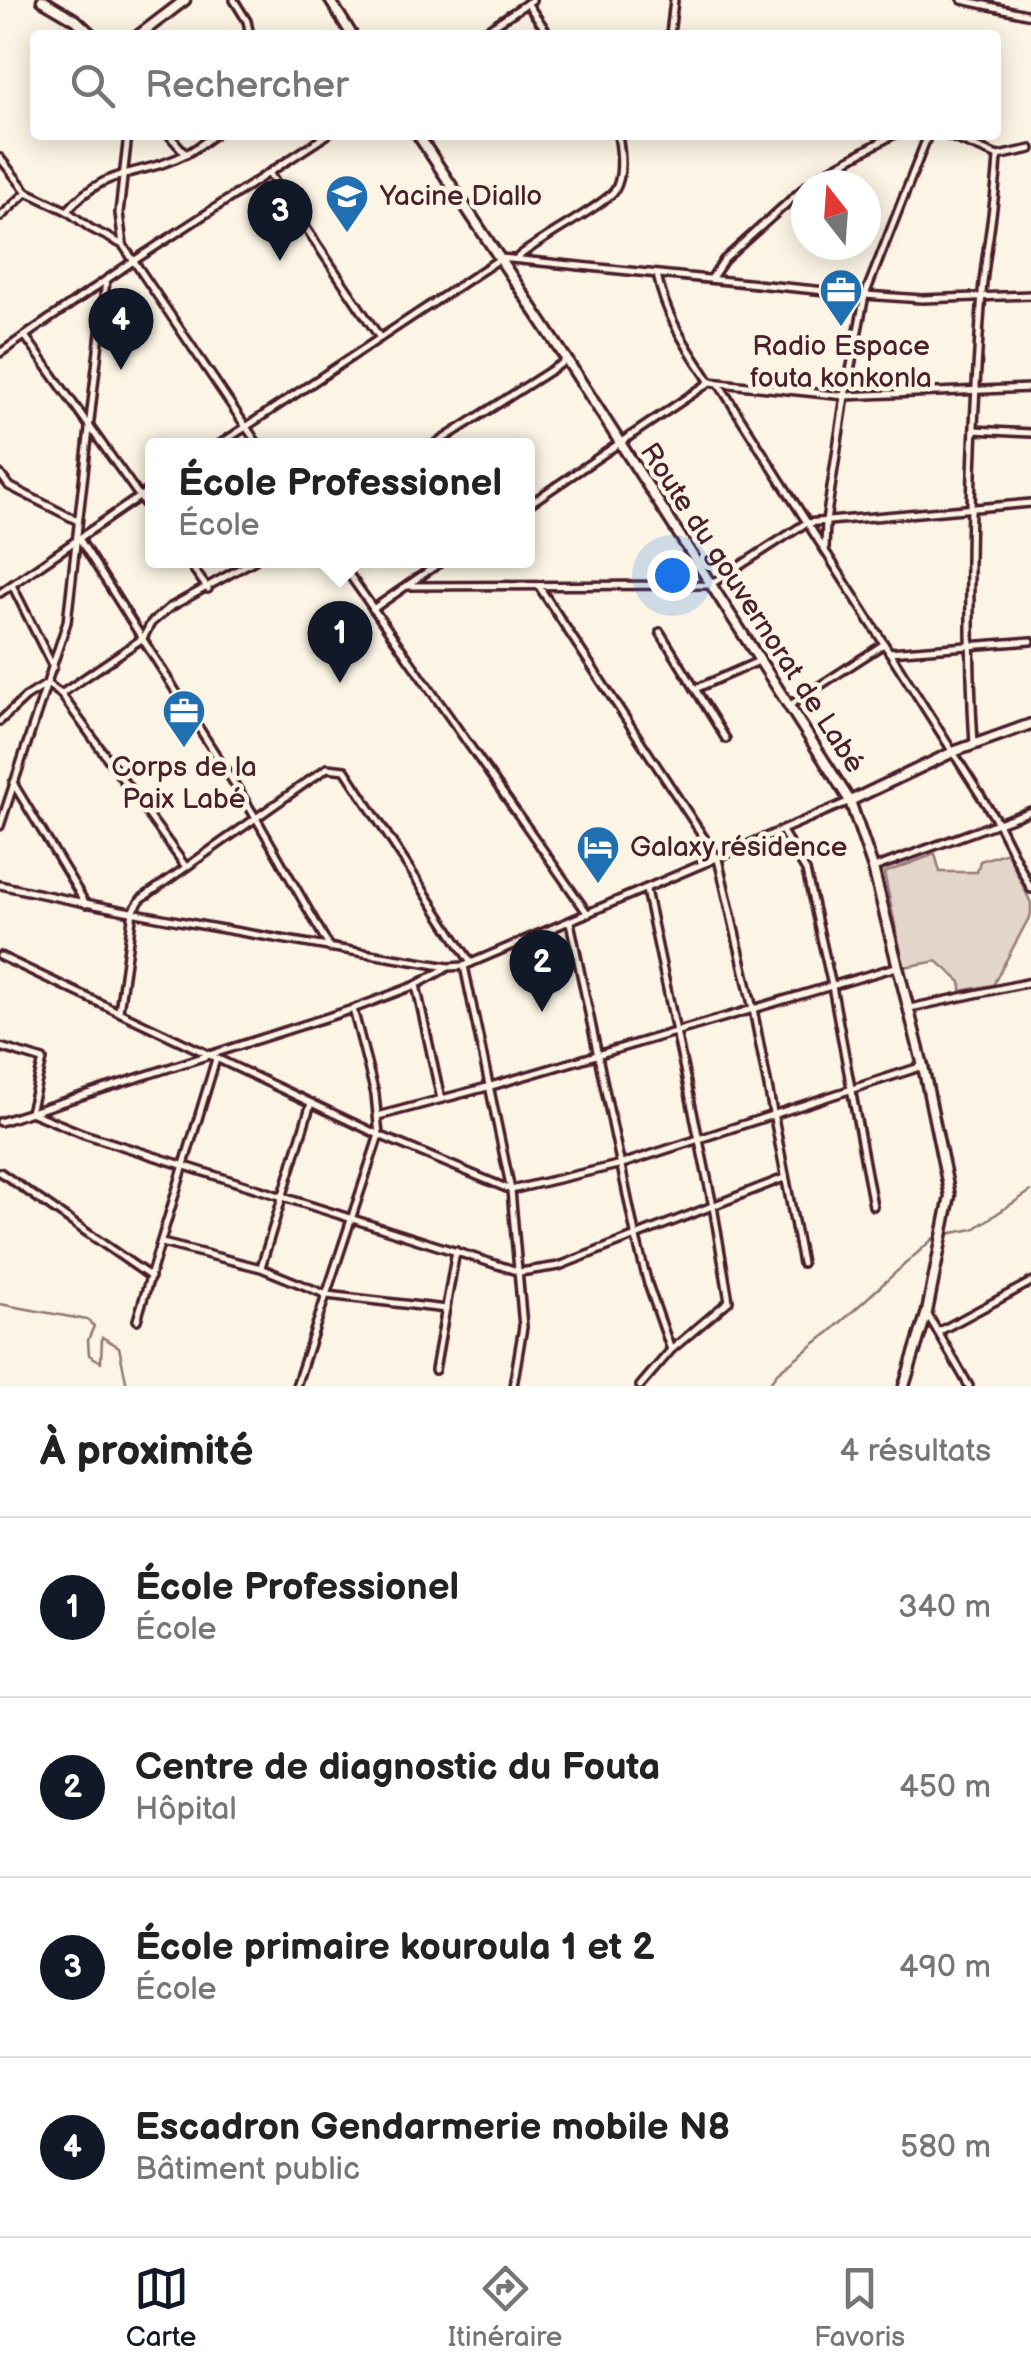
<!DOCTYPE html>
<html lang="fr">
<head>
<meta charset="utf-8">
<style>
	body { margin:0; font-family:"Balsamiq Sans",sans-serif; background:#f6f6f6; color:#222 }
	.compass { position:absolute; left:791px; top:170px; width:90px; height:90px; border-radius:50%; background:#fff; box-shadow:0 5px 25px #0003; rotate:343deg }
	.you { position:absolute; left:672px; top:575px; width:35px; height:35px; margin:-25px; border:8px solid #fff; border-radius:50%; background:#1a73e8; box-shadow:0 0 0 15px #1a73e833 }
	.badge { display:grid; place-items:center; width:65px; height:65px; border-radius:50%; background:#111827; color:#fff; font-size:32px; font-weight:700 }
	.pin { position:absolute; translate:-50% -82px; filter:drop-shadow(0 2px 5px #0008) }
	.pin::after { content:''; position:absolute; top:52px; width:35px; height:30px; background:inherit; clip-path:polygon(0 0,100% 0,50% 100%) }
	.popup { position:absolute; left:145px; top:438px; width:390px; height:130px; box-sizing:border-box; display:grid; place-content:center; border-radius:10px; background:#fff; filter:drop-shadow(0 2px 8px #0005); font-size:32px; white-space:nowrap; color:#767676 }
	.popup b { font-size:38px; color:#222 }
	.popup::after { content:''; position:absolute; left:50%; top:100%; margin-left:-20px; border:20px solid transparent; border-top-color:#fff }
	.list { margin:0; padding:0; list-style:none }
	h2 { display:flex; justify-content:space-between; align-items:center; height:130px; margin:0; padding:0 40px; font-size:42px }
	h2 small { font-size:32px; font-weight:400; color:#767676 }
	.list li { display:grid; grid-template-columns:65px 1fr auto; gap:30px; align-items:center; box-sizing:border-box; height:180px; padding:0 40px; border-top:2px solid #e0e0e0 }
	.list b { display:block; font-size:38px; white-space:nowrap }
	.list p { margin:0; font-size:32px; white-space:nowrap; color:#767676 }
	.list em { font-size:32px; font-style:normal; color:#767676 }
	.icon { flex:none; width:55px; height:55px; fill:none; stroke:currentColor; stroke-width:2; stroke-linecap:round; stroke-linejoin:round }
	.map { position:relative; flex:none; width:1031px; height:1386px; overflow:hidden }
	.search { position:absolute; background:#fff; box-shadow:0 5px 25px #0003; left:30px; right:30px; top:30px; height:110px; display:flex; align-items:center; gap:25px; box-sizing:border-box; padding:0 35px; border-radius:10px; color:#767676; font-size:38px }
	.sheet { height:850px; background:#fff }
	nav { display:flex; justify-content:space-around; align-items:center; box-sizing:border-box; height:140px; border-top:2px solid #e0e0e0; background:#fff; font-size:28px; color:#767676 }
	nav a { display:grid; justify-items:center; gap:5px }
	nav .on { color:#111827 }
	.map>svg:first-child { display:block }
</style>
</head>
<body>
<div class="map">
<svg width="1031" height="1386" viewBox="0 0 1031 1386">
	<rect width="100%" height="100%" fill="#fcf5e5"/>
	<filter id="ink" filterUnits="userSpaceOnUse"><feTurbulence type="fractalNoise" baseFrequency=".01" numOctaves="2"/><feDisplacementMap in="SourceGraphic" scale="20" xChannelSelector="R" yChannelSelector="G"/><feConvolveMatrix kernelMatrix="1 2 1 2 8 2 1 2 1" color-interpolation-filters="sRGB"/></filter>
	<g filter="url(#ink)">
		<path fill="#e2d5ca" stroke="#967a7a" stroke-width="2.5" d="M1007,852L1031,903V914L993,985L961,991V982L937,961L904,967L884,873L935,854L940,872H977L980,861Z"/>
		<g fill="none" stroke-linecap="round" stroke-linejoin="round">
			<g stroke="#917474" stroke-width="2.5">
				<path d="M0,1304L87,1320L94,1326L88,1340L89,1355L101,1362L102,1337L119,1347L127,1386"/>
				<path d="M767,1386L778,1372L831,1331L936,1236L974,1229L1031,1191"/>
			</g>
			<g stroke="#4a1f2b" stroke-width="12">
				<g id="street">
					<path d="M234,0L247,21L250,35"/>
					<path d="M962,0L1031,15"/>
					<path d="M527,3L549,35"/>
					<path d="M479,35L532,0"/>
					<path d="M670,35L674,0"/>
					<path d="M128,135L119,213L123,245L259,446"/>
					<path d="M169,135L186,154"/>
					<path d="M946,135L998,156L1031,149"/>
					<path d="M0,158L27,192L67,211C107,164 141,178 188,153C197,148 206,141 214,135"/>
					<path d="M269,173L380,338"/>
					<path d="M808,185L824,173L893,135"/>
					<path d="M67,211L90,228L123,245"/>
					<path d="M0,217L27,192"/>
					<path d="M517,258C537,240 605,205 615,190C624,175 621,152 618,135"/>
					<path d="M657,274C665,316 686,346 710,382L845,396L1031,388"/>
					<path d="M711,279L724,260L806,186"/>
					<path d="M25,336L152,514"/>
					<path d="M0,353L132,262L327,135"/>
					<path d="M719,384L998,823L1031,889"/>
					<path d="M974,430L1031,433"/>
					<path d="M217,446L501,258L865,295L922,299L1031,295"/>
					<path d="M432,446L567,360"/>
					<path d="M0,474L9,486L78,521"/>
					<path d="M528,505L710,382"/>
					<path d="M80,540L256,818L330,948"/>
					<path d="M825,550L826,521L845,396L865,295L928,135"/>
					<path d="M187,560L208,589"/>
					<path d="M339,560L588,914"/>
					<path d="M12,585L53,667"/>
					<path d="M407,586L710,585L806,523L1031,503"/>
					<path d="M540,588L718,859L753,1009L802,1263"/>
					<path d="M0,593L152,488"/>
					<path d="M373,609L444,560"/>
					<path d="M660,632L726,739"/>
					<path d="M889,652L1031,641"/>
					<path d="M695,689L759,661"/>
					<path d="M61,694L143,638L151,623L169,608L255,560"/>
					<path d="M790,705L884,644"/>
					<path d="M0,721L26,697L47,684L61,694L186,867"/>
					<path d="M974,745C965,595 971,443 982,293C986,247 996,202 998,156"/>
					<path d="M13,783L86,904"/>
					<path d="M0,826L67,622L106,280"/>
					<path d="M782,831L806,871L832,986L873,1206"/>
					<path d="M874,868L1031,811"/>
					<path d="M0,885C148,918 298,942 448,967L464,966L850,801"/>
					<path d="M570,922L636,1238L648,1284L671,1350"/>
					<path d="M0,956L379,1135L511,1190L622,1164L923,1066"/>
					<path d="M464,966L511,1190L523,1327L513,1386"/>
					<path d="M416,985L441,1099"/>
					<path d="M910,1008L1031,982"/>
					<path d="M119,1011L133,911L141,899L327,768L345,770L471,963"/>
					<path d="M0,1047L43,1060L30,1112L84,1134L520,1272L559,1266L784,1178"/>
					<path d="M378,1116L491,1086L896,967"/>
					<path d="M0,1122L353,1009L416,985L445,969"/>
					<path d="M0,1172L151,1277"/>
					<path d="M162,1243L261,1268L327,1295L446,1309"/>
					<path d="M261,1267L311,1103"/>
					<path d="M928,1315L969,1386"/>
					<path d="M137,1320L216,1059"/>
					<path d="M938,1332L1031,1282"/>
					<path d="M435,1370L456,1251"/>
					<path d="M296,1386L379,1135L375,1094L353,1009"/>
					<path d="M640,1386L671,1350L729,1301L713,1206L646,890"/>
				</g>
			</g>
			<g stroke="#4a1f2b" stroke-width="15">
				<g id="secondary">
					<path d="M42,0L76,20L92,35"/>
					<path d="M330,0L352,35"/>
					<path d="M139,35L185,0"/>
					<path d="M418,135L567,360L850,801L873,868L923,1066L950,1196L927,1312L904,1386"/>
					<path d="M850,801L953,752L1031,724"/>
				</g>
			</g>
			<use href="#street" stroke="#fcf5e5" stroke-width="5"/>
			<use href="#secondary" stroke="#fcf5e5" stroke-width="8"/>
		</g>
	</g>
	<defs>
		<g id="school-pin" transform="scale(2.25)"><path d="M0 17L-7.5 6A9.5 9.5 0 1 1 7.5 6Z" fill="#1f6fb2" stroke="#fcf5e5"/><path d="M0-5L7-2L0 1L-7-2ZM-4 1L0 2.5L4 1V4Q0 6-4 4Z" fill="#fff"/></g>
		<g id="office-pin" transform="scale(2.25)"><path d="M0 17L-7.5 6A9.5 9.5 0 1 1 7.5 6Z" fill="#1f6fb2" stroke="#fcf5e5"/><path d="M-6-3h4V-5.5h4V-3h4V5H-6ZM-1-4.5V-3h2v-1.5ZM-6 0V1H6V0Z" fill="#fff"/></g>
		<g id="hotel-pin" transform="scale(2.25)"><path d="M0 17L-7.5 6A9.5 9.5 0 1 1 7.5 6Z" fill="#1f6fb2" stroke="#fcf5e5"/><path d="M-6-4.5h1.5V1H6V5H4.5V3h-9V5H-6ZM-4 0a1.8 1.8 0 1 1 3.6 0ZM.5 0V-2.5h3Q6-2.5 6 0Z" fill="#fff"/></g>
	</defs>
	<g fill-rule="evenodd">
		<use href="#school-pin" x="347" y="196"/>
		<use href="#office-pin" x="841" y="290"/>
		<use href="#office-pin" x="184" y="711"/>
		<use href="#hotel-pin" x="598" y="847"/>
	</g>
	<g text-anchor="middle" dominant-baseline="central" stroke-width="9" stroke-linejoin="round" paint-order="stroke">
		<g font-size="28" fill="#4a1f2b" stroke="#fcf5e5" text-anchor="start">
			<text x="380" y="196">Yacine Diallo</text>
			<text x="841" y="346" text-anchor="middle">Radio Espace<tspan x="841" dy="32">fouta konkonla</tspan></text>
			<text x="184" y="767" text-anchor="middle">Corps de la<tspan x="184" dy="32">Paix Labé</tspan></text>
			<text x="630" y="847">Galaxy résidence</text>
		</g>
		<g font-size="28" fill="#4a1f2b" stroke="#fcf5e5">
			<text transform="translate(752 608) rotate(57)">Route du gouvernorat de Labé</text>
		</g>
	</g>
</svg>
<svg class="compass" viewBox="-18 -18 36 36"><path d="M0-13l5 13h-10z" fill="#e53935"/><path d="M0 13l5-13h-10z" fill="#767676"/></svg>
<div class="you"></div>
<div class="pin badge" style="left:340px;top:683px">1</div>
<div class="popup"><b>École Professionel</b>École</div>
<div class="pin badge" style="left:542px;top:1012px">2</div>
<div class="pin badge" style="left:280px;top:261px">3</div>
<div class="pin badge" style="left:121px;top:370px">4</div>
<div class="search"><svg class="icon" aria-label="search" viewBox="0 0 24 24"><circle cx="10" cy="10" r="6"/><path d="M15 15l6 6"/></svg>Rechercher</div>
</div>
<section class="sheet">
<h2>À proximité<small>4 résultats</small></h2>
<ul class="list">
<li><span class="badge">1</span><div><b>École Professionel</b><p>École</p></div><em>340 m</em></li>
<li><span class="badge">2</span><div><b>Centre de diagnostic du Fouta</b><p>Hôpital</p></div><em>450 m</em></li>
<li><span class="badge">3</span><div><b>École primaire kouroula 1 et 2</b><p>École</p></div><em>490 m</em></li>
<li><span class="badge">4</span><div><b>Escadron Gendarmerie mobile N8</b><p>Bâtiment public</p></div><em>580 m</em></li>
</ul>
</section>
<nav>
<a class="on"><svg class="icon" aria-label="map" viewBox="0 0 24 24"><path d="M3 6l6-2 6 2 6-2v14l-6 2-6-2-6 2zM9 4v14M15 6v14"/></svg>Carte</a>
<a><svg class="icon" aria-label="directions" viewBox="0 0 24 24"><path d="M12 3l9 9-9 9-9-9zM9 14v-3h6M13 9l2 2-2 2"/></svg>Itinéraire</a>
<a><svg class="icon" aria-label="saved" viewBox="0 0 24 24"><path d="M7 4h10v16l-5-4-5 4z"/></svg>Favoris</a>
</nav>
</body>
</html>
